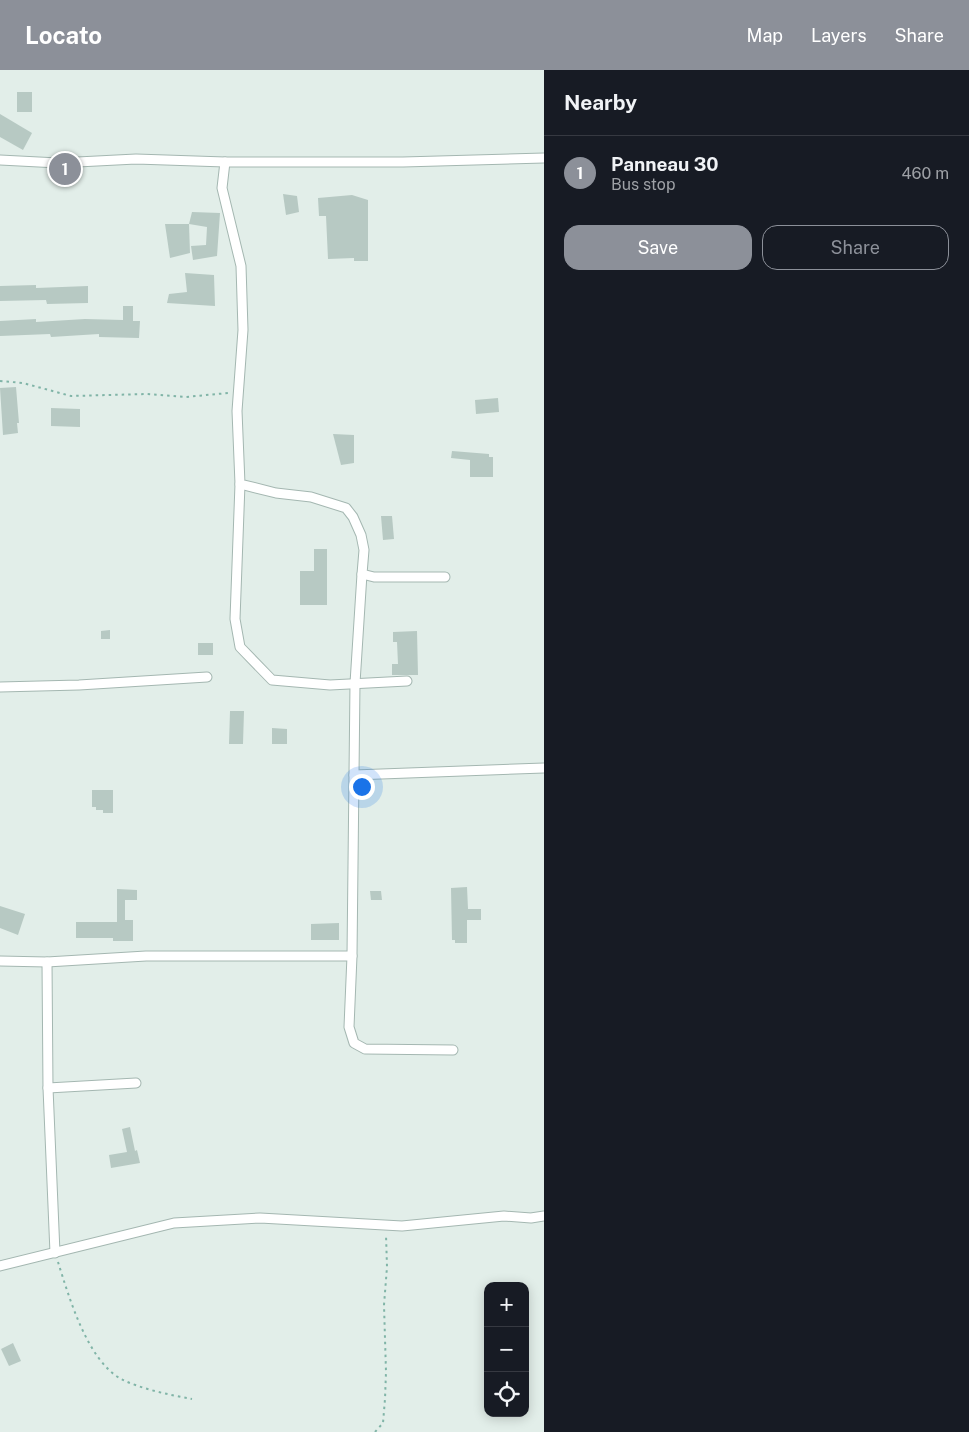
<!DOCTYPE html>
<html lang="en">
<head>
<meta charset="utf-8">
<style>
	body { margin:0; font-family:"Public Sans",sans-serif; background:#20242c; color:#f1f3f6 }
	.controls { position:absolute; right:15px; bottom:15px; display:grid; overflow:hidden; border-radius:10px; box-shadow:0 2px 12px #0003 }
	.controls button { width:45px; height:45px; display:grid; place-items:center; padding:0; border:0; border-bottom:1px solid #363941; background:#171b24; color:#f1f3f6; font:25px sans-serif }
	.you { position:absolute; left:361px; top:716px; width:18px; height:18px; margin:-12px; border:4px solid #fff; border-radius:50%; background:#1a73e8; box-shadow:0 0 0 8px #1a73e833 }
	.badge { display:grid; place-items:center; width:32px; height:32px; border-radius:50%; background:#8c9099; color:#fff; font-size:16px; font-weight:700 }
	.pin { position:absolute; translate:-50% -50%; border:2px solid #fff; box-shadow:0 1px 5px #0006 }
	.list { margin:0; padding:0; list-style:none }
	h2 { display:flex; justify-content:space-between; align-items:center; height:65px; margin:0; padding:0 20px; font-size:21px }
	h2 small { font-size:16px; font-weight:400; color:#9ea1a6 }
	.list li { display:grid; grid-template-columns:32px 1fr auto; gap:15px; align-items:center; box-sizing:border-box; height:75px; padding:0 20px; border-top:1px solid #363941 }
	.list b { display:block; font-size:19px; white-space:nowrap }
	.list p { margin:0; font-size:16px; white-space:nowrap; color:#9ea1a6 }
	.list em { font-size:16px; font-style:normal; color:#9ea1a6 }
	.actions { display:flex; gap:10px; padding:15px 20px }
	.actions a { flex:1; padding:11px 0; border:1px solid #8c9099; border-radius:15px; text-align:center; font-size:18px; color:#8c9099 }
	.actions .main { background:#8c9099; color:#fff }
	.icon { flex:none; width:28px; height:28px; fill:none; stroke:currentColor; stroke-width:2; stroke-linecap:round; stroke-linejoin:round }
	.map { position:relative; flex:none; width:544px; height:1362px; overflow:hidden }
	header { display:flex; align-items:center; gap:30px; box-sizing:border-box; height:70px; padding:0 25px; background:#8c9099; color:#fff }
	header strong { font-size:24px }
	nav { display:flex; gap:28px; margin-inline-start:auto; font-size:18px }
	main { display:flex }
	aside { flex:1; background:#171b24 }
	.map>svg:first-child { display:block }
</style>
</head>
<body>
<header>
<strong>Locato</strong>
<nav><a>Map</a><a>Layers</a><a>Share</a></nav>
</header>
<main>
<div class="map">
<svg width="544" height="1362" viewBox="0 0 544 1362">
	<rect width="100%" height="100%" fill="#e2eee9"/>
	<g fill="#b7c9c3">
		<rect x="17" y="22" width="15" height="20"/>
		<path d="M0,44L32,63L23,80L0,67Z"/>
		<path d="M283,124L297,126L299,142L286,145Z"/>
		<path d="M352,125L368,130V191H354V188L328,189L326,146H319L318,128Z"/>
		<path d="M192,142L220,143L217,186L193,190L191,176L206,175L207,157L189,154Z"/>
		<path d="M165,154H189L190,183L170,188Z"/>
		<path d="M185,203L214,205L215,236L167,233L169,224L187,222Z"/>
		<path d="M36,215V218L88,216V233L47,234L46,230L0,231V216Z"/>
		<path d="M123,236H133V251H140L139,268L99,267V264L51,267L50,264L0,266V251L36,249V252L85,249L123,250Z"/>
		<path d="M16,317L19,353H17L18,363L3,365L0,318Z"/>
		<path d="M498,328L499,342L476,344L475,330Z"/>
		<path d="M51,338L80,339V357L51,356Z"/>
		<path d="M333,364L354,365V393L341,395Z"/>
		<path d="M452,381L489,384V387H493V407H470V390L451,388Z"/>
		<path d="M381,446H392L394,469L383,470Z"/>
		<path d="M314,479H327V535H300V501H314Z"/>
		<path d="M110,560V569H101V561Z"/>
		<path d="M417,561L418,605H392V594H398L397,572H393V562Z"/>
		<rect x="198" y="573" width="15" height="12"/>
		<path d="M230,641H244L243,674H229Z"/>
		<path d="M272,658L287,659V674H272Z"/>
		<path d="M92,720H113V743H103V740H96V737H92Z"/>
		<path d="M467,817L468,839H481V850H467V873H455V870H452L451,818Z"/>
		<path d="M117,819L137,820V830H125V850H133V871H113V868H76V852H117Z"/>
		<path d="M370,821H381L382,830H371Z"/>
		<path d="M0,836L25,844L18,865L0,858Z"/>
		<path d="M339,853V870H311V854Z"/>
		<path d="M130,1057L135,1081L137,1080L140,1093L111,1098L109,1085L127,1082L122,1059Z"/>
		<path d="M13,1273L21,1291L9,1296L1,1279Z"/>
	</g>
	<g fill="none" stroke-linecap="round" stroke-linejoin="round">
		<g stroke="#a4b7b1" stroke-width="11">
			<g id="minor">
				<path d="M0,90L58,93L136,89L225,92H403L544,88"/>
				<path d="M225,92L222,118L241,196L243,260L237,341L240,414L276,423L311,427L346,438L353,447L361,465L364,480L362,504L374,507H445"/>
				<path d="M240,414L235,549L240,577L272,610L330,615L407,611"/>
				<path d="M362,504L355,613L352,886L349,957L354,973L365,979L453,980"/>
				<path d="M0,617L79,615L207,607"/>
				<path d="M354,705L544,698"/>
				<path d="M0,891L47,892L146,886H352"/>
				<path d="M47,892L48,1018L55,1183"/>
				<path d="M48,1018L136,1013"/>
				<path d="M0,1196L174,1153L260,1148L402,1156L504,1146L531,1148L544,1146"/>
			</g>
		</g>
		<g stroke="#80b4a7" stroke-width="2" stroke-dasharray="2.5 4" stroke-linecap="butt">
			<path d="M0,311L23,313L71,326L147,324L186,327L228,323"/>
			<path d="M58,1192C69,1227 87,1290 121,1309C141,1319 170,1325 192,1329"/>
			<path d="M375,1362L383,1353L385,1329L386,1302L384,1235L387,1197L386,1165"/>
		</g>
		<use href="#minor" stroke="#fff" stroke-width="9"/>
	</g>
</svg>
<div class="controls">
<button>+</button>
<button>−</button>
<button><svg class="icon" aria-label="locate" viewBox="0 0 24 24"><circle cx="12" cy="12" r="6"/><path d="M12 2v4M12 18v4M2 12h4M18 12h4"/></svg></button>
</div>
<div class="you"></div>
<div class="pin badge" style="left:65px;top:99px">1</div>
</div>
<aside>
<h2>Nearby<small></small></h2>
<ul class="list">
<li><span class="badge">1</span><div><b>Panneau 30</b><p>Bus stop</p></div><em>460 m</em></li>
</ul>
<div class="actions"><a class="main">Save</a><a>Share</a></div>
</aside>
</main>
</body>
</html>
